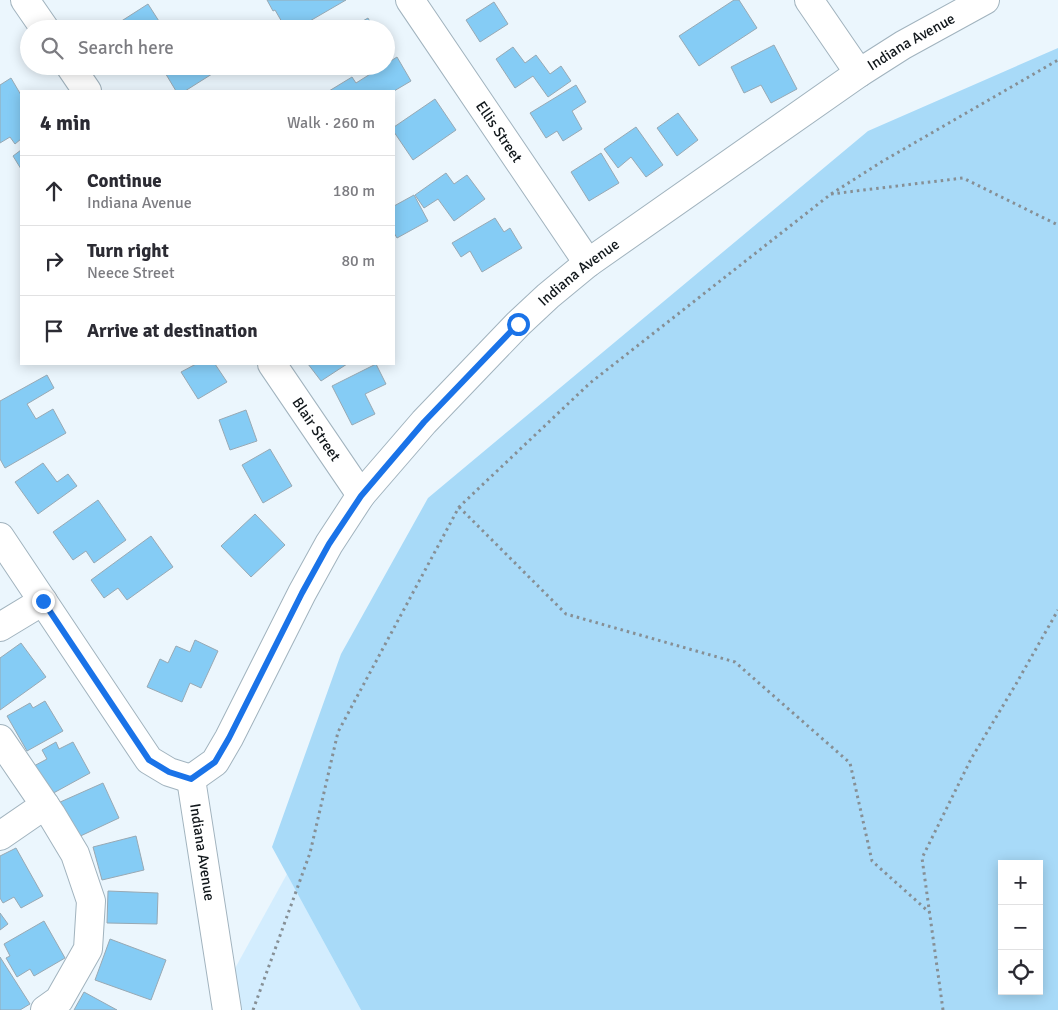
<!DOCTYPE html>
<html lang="en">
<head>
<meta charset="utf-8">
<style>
	body { margin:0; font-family:Signika,sans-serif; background:#f7f7f7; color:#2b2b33 }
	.controls { position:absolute; right:15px; bottom:15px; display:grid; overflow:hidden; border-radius:0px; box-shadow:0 2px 12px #0003 }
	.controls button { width:45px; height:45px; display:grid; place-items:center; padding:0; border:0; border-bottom:1px solid #e1e1e2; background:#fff; color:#2b2b33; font:25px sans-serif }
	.stop { position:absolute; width:15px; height:15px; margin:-11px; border:4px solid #1a73e8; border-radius:50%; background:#fff }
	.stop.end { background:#1a73e8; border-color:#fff; box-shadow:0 1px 5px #0008 }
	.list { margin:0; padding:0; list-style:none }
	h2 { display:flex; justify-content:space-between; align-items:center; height:65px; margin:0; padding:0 20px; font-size:21px }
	h2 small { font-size:16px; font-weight:400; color:#7c7c81 }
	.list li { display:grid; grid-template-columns:32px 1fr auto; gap:15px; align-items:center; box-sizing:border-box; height:70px; padding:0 20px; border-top:1px solid #e1e1e2 }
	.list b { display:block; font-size:19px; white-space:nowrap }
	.list p { margin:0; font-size:16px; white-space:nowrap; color:#7c7c81 }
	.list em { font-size:16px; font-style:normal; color:#7c7c81 }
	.icon { flex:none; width:28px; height:28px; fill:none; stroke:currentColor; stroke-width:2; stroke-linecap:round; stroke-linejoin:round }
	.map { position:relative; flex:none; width:1058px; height:1010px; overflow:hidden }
	.search { position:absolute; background:#fff; box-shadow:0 2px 12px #0003; left:20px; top:20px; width:375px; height:55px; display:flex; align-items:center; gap:12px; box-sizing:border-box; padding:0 18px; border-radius:28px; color:#7c7c81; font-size:19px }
	.panel { position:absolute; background:#fff; box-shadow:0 2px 12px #0003; left:20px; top:90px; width:375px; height:275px; border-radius:0px }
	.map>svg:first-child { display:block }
</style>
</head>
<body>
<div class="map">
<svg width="1058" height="1010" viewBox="0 0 1058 1010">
	<rect width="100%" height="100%" fill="#ebf6fd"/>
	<path fill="#d3edfe" d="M287,874L361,1010H212Z"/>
	<path fill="#a8daf8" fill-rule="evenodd" d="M1058,48V1010H361L272,847L341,654L428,498L868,131ZM1002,864H1039V991H1002Z"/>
	<g fill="#85ccf5" stroke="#98a9b4">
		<path d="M267,0H346L296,29H286L275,10L273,11Z"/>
		<path d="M734,0H739L757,28L699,66L679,36Z"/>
		<path d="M494,2L508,24L480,42L466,20Z"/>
		<path d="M148,4L164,29H109Z"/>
		<path d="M368,18L374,29H349Z"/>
		<path d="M774,45L797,89L771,103L761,85L744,93L731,67Z"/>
		<path d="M513,47L525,63L536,55L550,74L561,66L571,81L548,97L533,76L515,88L496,59Z"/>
		<path d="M397,57L411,81L394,91H329L352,77L356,83L383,66H386V64Z"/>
		<path d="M161,66H207L212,74L185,91H176Z"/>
		<path d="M11,78L21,95V139L15,144L10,137L0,143V85Z"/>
		<path d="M576,85L586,102L572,111L582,129L563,141L557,131L546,138L530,113Z"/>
		<path d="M435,99L456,130L413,160L394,132V127Z"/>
		<path d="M678,113L698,140L677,156L657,128Z"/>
		<path d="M636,127L663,165L646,177L631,157L618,168L604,149Z"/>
		<path d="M21,150V169L13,156Z"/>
		<path d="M601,153L619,183L589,201L571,172Z"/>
		<path d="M446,173L454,184L467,175L485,199L454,221L438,199L424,208L415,195Z"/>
		<path d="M414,195L428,221L397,238L394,233V206Z"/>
		<path d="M495,218L504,232L510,228L522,248L482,272L470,251L461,257L452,243Z"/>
		<path d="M196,364H215L227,382L198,399L181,372Z"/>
		<path d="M308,364H347L321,381Z"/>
		<path d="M376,364L386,384L365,394L375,414L352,425L332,386Z"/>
		<path d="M47,375L54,388L27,404L36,419L53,409L66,433L5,468L0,459V401Z"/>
		<path d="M246,410L257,441L230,450L219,420Z"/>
		<path d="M270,449L292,486L263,503L242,465Z"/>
		<path d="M43,463L57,482L68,474L77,486L38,514L15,482Z"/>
		<path d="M98,500L126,540L94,563L86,551L73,560L53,532Z"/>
		<path d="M255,514L285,545L251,577L221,546Z"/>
		<path d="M151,536L173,567L127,600L118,588L104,598L91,580Z"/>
		<path d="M195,640L218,651L201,688L190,683L182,702L147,687L160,659L168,663L176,646L190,652Z"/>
		<path d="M21,643L46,677L0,710V658Z"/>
		<path d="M45,701L63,731L27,751L7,716L30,703L33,708Z"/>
		<path d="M56,742L59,749L73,742L90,773L48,796L32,767L47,759L42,750Z"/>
		<path d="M103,783L119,818L74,839L58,803Z"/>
		<path d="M136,836L144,870L102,880L93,847Z"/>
		<path d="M16,848L43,896L21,908L14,897L3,903L0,898V856Z"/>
		<path d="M108,891L158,893L157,924L107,923Z"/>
		<path d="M0,913L8,924L0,930Z"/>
		<path d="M44,921L65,958L34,976L30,969L17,977L6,958L10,956L4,944Z"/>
		<path d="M110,939L166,960L151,1000L95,980Z"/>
		<path d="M0,957L30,1004L20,1010H0Z"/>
		<path d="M84,992L117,1010H74Z"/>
	</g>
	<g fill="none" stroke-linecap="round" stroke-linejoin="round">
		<g stroke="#a1b3be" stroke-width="30">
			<g id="minor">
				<path d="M25,0L45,29"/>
				<path id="s1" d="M410,0L588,263"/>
				<path d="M809,0L859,73"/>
				<path d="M70,66L87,91"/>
				<path id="s2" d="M272,364L361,495"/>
				<path d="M0,537L149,760L169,772L191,779"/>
				<path d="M0,627L43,601"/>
				<path d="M0,739L51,814L75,854L91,901L88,949L59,1000L45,1010"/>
				<path id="s3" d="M191,779L215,762L229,738L302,593L329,544L361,495L424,422L518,324L548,296L588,263L859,73L903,45L985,0"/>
				<path id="s4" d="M191,779L227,1010"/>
				<path d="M0,836L45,805"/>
			</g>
		</g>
		<g stroke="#868f95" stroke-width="3" stroke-dasharray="2.5 4" stroke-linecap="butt">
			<path d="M831,194L963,178L1058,225"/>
			<path d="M459,507L566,614L735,662L850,763L872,861L930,913"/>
			<path d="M253,1010L310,853L338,732L459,507L590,383L831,194L883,161L1058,60"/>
			<path d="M943,1010L922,858L971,759L1016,684L1058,610"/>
		</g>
		<use href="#minor" stroke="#fff" stroke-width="28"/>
	</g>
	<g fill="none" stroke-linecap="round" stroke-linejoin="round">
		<path stroke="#1a73e8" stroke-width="6" d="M43,601L149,760L169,772L191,779L215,762L229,738L302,593L329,544L361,496L424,422L518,324"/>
	</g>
	<g text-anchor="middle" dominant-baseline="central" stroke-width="4.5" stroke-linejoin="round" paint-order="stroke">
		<g font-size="15" fill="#11171b" stroke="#ebf6fd">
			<text stroke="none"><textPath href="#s3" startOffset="1051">Indiana Avenue</textPath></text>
			<text stroke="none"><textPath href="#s1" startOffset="159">Ellis Street</textPath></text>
			<text stroke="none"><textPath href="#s3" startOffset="646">Indiana Avenue</textPath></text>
			<text stroke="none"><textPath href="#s2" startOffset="79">Blair Street</textPath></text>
			<text stroke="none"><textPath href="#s4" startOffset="74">Indiana Avenue</textPath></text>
		</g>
	</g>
</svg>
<div class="controls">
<button>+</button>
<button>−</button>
<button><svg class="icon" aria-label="locate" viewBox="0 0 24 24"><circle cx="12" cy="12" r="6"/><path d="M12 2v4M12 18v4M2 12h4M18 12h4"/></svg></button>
</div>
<div class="stop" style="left:518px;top:324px"></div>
<div class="stop end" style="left:43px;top:601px"></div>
<div class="search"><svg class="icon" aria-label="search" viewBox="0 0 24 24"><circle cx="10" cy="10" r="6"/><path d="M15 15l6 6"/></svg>Search here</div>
<section class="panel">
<h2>4 min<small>Walk · 260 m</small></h2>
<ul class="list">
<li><svg class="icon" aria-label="ahead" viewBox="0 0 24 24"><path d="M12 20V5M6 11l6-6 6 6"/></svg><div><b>Continue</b><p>Indiana Avenue</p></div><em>180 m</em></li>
<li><svg class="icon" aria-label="right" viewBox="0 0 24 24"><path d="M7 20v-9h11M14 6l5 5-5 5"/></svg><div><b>Turn right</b><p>Neece Street</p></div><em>80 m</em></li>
<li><svg class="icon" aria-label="arrive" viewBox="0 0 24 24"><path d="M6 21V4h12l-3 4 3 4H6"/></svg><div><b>Arrive at destination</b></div></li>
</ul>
</section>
</div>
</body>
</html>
